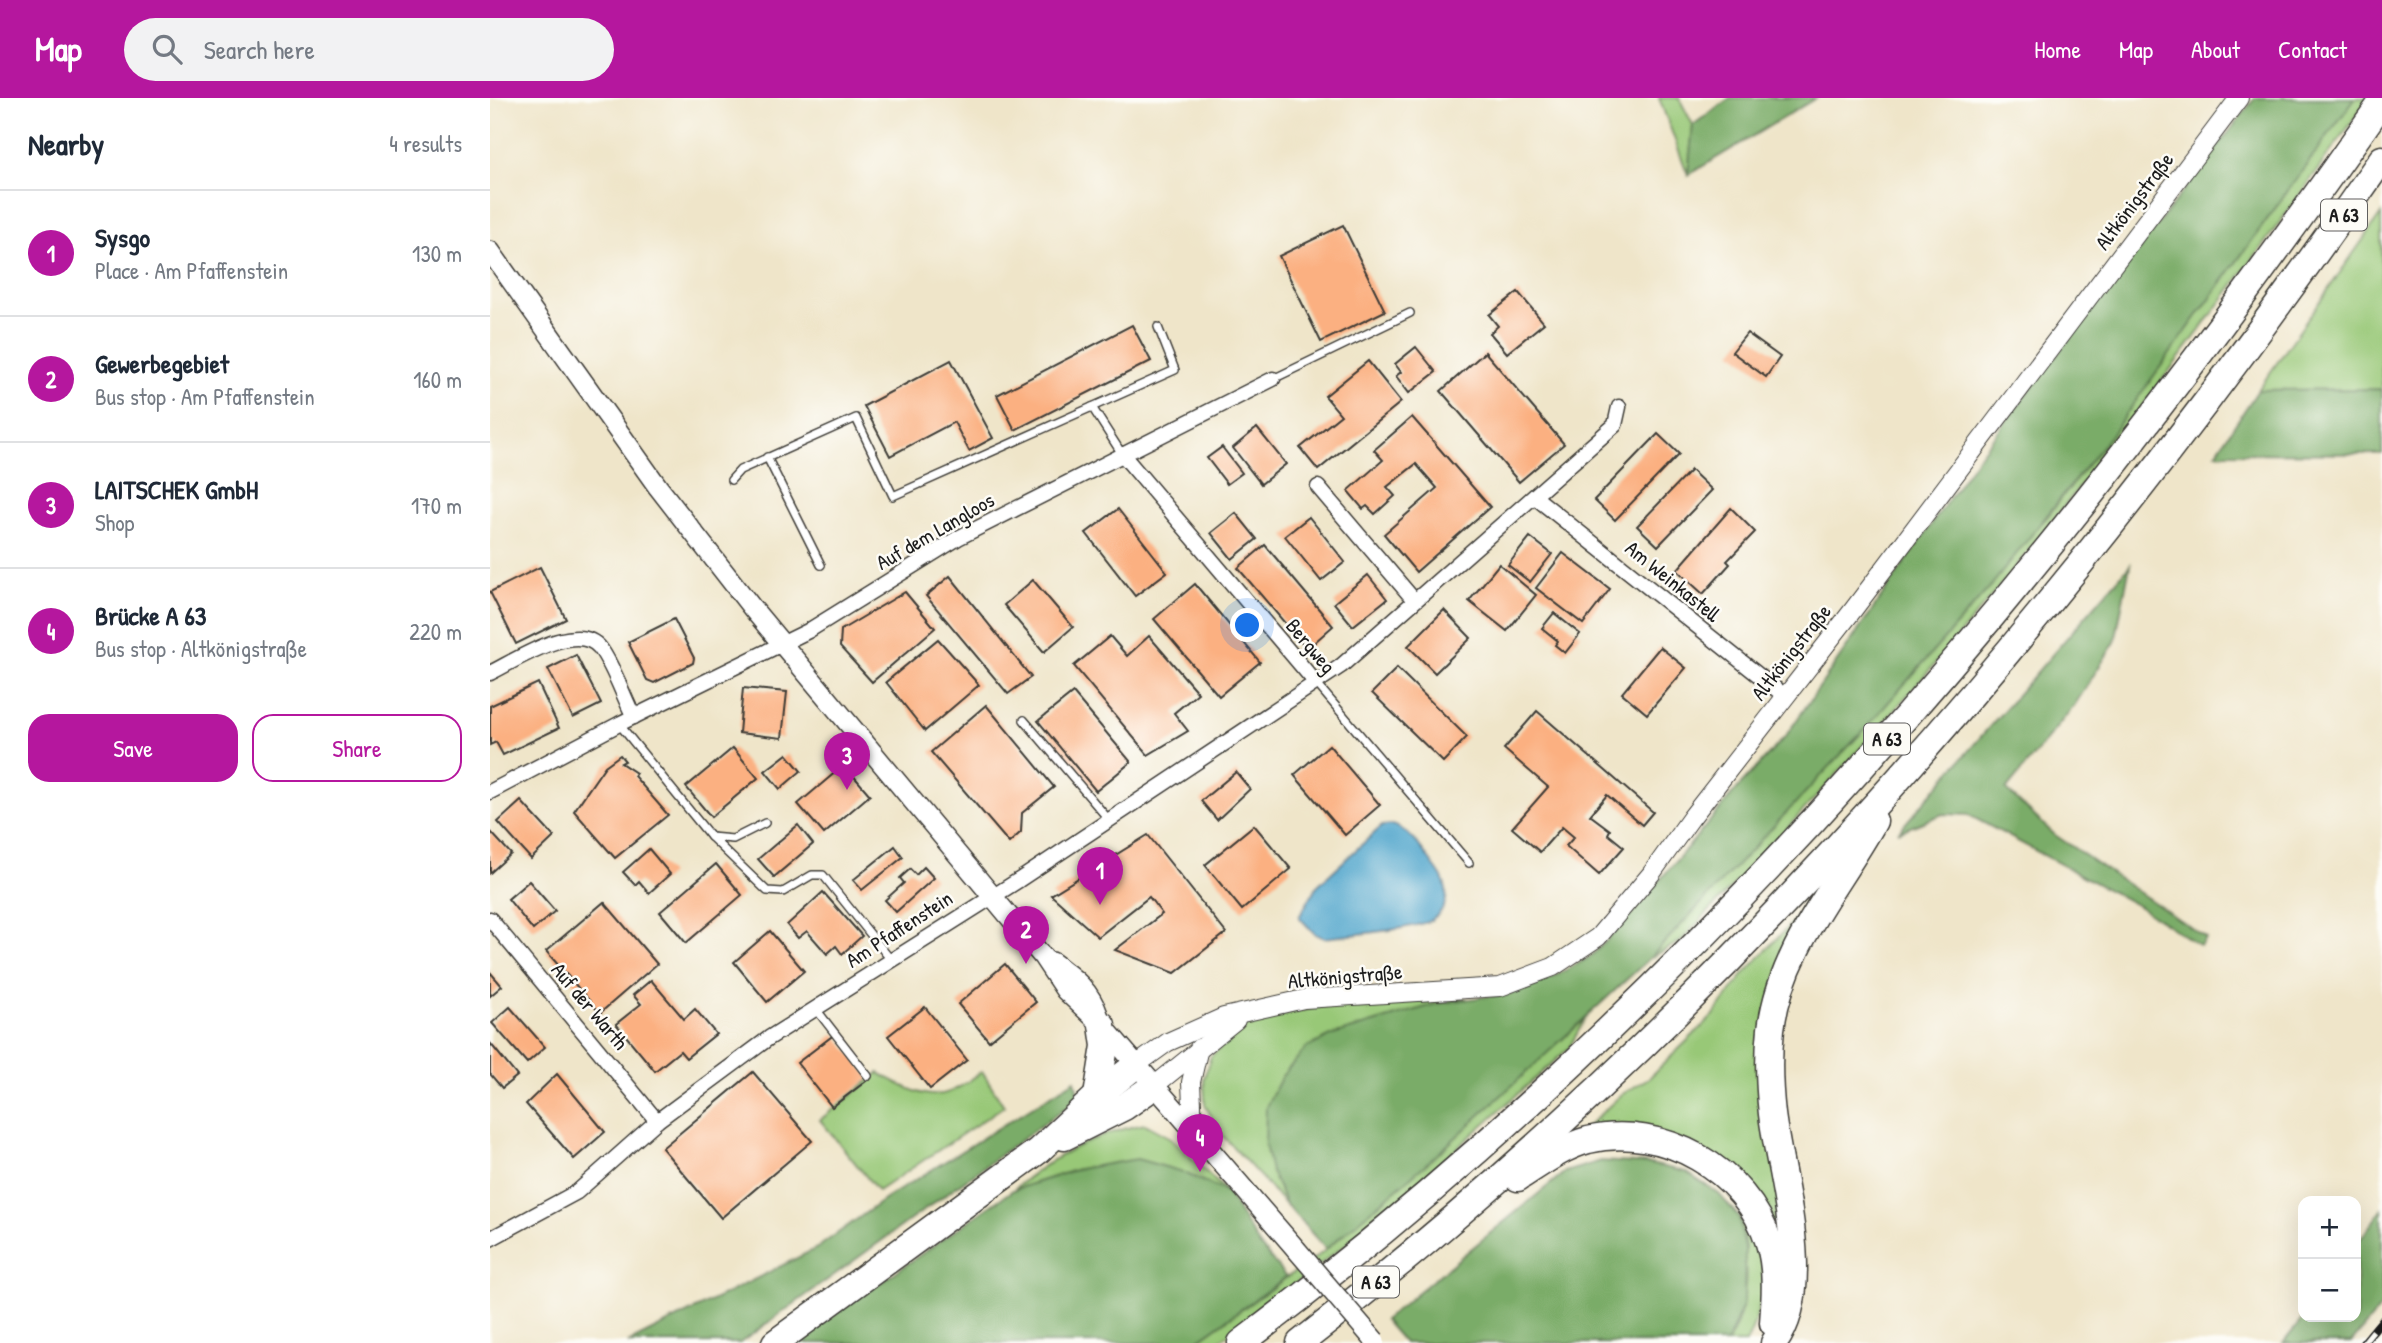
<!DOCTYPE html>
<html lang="en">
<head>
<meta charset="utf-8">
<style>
	body { margin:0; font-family:"Patrick Hand",sans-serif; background:#f2f2f3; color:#1f2937 }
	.controls { position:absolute; right:21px; bottom:21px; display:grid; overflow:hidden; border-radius:14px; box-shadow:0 7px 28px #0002 }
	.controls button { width:63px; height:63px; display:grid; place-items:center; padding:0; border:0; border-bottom:2px solid #e0e1e3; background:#fff; color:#1f2937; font:35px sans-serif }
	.you { position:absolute; left:758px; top:528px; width:24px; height:24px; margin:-18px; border:5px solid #fff; border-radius:50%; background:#1a73e8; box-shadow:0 0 0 10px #1a73e833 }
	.badge { display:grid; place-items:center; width:46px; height:46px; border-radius:50%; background:#b5179e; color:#fff; font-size:23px; font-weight:700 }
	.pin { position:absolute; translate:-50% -58px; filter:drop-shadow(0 2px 4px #0008) }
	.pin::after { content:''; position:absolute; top:37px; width:24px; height:21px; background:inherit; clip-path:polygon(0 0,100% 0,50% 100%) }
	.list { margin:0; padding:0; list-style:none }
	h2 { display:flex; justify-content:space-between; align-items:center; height:91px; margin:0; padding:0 28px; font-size:30px }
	h2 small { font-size:23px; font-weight:400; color:#747a83 }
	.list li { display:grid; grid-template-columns:46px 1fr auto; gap:21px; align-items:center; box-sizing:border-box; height:126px; padding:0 28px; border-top:2px solid #e0e1e3 }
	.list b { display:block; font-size:26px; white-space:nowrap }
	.list p { margin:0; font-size:23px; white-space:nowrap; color:#747a83 }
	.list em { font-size:23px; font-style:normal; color:#747a83 }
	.actions { display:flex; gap:14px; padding:21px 28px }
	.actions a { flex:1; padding:16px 0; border:2px solid #b5179e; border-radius:21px; text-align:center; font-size:24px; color:#b5179e }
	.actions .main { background:#b5179e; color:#fff }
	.icon { flex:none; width:38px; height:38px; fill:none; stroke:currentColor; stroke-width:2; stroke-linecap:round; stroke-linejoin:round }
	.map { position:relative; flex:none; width:1892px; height:1245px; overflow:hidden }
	header { display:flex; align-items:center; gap:42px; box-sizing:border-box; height:98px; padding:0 35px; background:#b5179e; color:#fff }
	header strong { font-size:33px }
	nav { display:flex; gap:38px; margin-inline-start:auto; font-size:24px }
	.search { width:490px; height:63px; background:#f2f2f3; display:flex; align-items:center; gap:18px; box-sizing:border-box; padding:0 24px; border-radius:38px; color:#747a83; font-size:26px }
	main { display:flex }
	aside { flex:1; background:#fff }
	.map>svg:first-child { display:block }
</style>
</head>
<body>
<header>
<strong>Map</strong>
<div class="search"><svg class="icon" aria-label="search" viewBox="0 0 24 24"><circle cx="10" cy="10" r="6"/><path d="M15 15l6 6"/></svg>Search here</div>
<nav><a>Home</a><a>Map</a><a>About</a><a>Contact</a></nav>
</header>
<main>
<aside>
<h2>Nearby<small>4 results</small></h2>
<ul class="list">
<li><span class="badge">1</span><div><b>Sysgo</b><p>Place · Am Pfaffenstein</p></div><em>130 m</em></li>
<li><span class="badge">2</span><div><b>Gewerbegebiet</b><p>Bus stop · Am Pfaffenstein</p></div><em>160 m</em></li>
<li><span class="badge">3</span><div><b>LAITSCHEK GmbH</b><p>Shop</p></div><em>170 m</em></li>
<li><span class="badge">4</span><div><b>Brücke A 63</b><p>Bus stop · Altkönigstraße</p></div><em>220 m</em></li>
</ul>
<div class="actions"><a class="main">Save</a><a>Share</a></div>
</aside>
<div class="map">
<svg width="1892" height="1245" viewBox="0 0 1892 1245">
	<rect width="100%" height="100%" fill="#fdfcf7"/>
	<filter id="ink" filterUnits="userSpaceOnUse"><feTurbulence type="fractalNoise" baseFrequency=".0143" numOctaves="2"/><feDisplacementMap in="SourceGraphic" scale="14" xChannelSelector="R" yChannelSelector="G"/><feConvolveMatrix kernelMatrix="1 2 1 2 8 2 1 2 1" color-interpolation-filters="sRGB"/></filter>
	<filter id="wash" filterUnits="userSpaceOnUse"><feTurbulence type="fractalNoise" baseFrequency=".00686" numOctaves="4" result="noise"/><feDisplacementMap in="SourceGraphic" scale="28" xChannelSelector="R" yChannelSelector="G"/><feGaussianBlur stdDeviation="1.57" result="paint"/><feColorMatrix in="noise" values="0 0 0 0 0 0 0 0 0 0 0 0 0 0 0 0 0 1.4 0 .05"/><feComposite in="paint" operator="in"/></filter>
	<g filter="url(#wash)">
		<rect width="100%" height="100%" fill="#efe5c9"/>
		<g fill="#98c877" stroke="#5a724a" stroke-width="2">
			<path d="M1169,0H1189L1203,27L1198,77Z"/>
			<path d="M1865,0H1879C1746,188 1608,372 1460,548C1374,650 1281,747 1190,844L1160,860L1557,419L1621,337Z"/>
			<path d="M1891,116L1892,291L1768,292Z"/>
			<path d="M1310,816L1281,899L1297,1156L1242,1073L1089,1036L1131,997L1160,979L1223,918L1254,876Z"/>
			<path d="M977,900L843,937L781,1074L797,1108L732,1037L715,1007L714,980L721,958L760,924L837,907Z"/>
			<path d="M1095,921L1079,950L887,1122L755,1225L725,1245H704L837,1151Z"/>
			<path d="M492,973L514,1008L388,1093L330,1022L389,975C435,1000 448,1009 492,973Z"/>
			<path d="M655,1026L681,1040L737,1094L690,1073L588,1071L523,1092C560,1059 606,1035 655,1026Z"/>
			<path d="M1249,1119C1255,1129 1265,1141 1269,1153C1279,1181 1269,1219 1256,1245H1237C1261,1207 1258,1161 1249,1119Z"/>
		</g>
		<g fill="#7aac68" stroke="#4b6442" stroke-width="2">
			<path d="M1240,0H1326L1198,77L1203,27Z"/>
			<path d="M1765,0H1865L1621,337L1500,489L1375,631L1160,860L949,1055L836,1151L797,1108L781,1074L775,1047L776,1009L792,978L816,950L843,937L946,906L1020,895L1063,879L1100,859L1130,829L1247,691L1295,639L1485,363Z"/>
			<path d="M1892,291V356L1726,355L1768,292Z"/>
			<path d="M1640,467L1625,544L1584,608L1516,692L1565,737L1716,840L1710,848L1643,805L1479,717L1453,716L1408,734Z"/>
			<path d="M585,982L589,1000L250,1245H138L327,1150L395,1101Z"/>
			<path d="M647,1061L690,1073L737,1094L769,1147L796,1179L704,1245H304L523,1092L588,1071Z"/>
			<path d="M1111,1063L1161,1066L1196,1074L1229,1096L1249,1119L1255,1150L1254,1205L1237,1245H914L894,1222L1075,1074Z"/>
			<path d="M1892,1111V1208L1861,1245H1793L1814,1219H1866V1147Z"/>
		</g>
		<path fill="#4fa5cc" stroke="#366074" stroke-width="2" d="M903,727C923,734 934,755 947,772C960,789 961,809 941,822C927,831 856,837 835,840L825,836L809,819L827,788L892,728Z"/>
		<g id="blocks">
			<g fill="#fbb081">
				<path d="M853,127L895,213L831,244L789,158Z"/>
				<path d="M1028,194L1054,225L1017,255L1000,235L1008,228L999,217Z"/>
				<path d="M642,227L661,263L525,332L507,297Z"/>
				<path d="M1257,235L1290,259L1276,279L1242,254Z"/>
				<path d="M926,249L946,274L919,295L906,278L911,274L905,266Z"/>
				<path d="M995,254L1074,346L1029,384L951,293Z"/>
				<path d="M461,262L503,340L479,353L464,324L400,358L374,308Z"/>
				<path d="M878,263L911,304L828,372L810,350L851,317L835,298Z"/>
				<path d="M922,319L1000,409L926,474L894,436L947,390L926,366L897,389L905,398L885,416L877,408L873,411L858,393L893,362L884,352Z"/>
				<path d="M767,330L796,366L771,386L743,350Z"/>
				<path d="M1168,336L1189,356L1125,422L1104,402Z"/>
				<path d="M732,349L752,375L737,386L717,360Z"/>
				<path d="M1201,372L1222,392L1168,448L1147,428Z"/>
				<path d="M1241,410L1265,434L1237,463L1240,466L1213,496L1187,472Z"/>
				<path d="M628,411L677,474L645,498L596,435Z"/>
				<path d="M746,415L767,441L742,461L721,435Z"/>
				<path d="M819,419L855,464L831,483L795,438Z"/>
				<path d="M1040,439L1062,456L1040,484L1018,467Z"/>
				<path d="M775,447L843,528L817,551L748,470Z"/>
				<path d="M1073,455L1120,491L1093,526L1046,490Z"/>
				<path d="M1009,466L1046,497L1017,533L979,503Z"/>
				<path d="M50,469L76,521L26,546L0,494Z"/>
				<path d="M878,477L897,501L863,528L844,505Z"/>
				<path d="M460,478L541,579L518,596L436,498Z"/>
				<path d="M543,482L583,529L554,554L514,507Z"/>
				<path d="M705,486L770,564L729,598L664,521Z"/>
				<path d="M415,494L445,530L382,584L350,549L351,532Z"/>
				<path d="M954,512L981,540L945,575L918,548Z"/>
				<path d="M1064,515L1090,536L1075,555L1065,547L1068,543L1052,530Z"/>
				<path d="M184,521L204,560L203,565L164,585L157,582L138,544Z"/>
				<path d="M620,538L637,558L659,538L708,595L684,615L698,633L658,657L584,568Z"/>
				<path d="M448,541L489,587L435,633L396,584Z"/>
				<path d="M1170,549L1196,570L1157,616L1132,595Z"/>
				<path d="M86,557L111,606L83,620L58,571Z"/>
				<path d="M907,570L977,639L953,664L882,595Z"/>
				<path d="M48,585L69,630L13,657L6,644L0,647V608Z"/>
				<path d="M253,590L297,594L292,640L249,635Z"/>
				<path d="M583,595L641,664L606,693L548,623Z"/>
				<path d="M496,607L564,689L532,715L531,734L519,745L441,654Z"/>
				<path d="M1047,613L1163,714L1152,727L1117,697L1100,717L1120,732L1118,736L1134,749L1109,777L1076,748L1084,739L1072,729L1050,754L1022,730L1058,689L1014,651Z"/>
				<path d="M839,647L890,707L855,737L804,677Z"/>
				<path d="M243,650L268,680L221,719L196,689Z"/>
				<path d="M297,656L311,673L290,691L275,673Z"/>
				<path d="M130,657L135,663L131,665L146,675L144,678L178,717L125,760L84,713L115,668Z"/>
				<path d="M354,667L380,697L334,736L308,706Z"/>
				<path d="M746,674L760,691L727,722L711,703Z"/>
				<path d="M31,703L64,739L41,761L8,724Z"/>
				<path d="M308,727L323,746L284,779L268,761Z"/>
				<path d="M764,727L801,771L752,812L715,767Z"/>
				<path d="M0,733L21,756L0,775Z"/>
				<path d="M658,737L736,835L685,875L625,852L672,816L659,799L608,839L561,797Z"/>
				<path d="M405,748L413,759L372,792L363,782Z"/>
				<path d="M159,751L180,776L159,795L149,783L145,787L133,774Z"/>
				<path d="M226,766L252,797L196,845L170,814Z"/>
				<path d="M434,769L444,780L406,814L395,802L414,785L410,780L420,771L426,777Z"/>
				<path d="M39,783L65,813L43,832L18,801Z"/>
				<path d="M333,794L372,838L352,856L346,848L337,856L317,833L308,840L297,827Z"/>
				<path d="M114,804L167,866L110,915L56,853Z"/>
				<path d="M280,833L314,873L277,904L244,864Z"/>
				<path d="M515,866L546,904L499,943L468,906Z"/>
				<path d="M0,874L12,888L0,898Z"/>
				<path d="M161,882L194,921L205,911L226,936L196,960L190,953L165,973L126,926L151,906L143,897Z"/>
				<path d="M20,909L55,949L37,965L2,925Z"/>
				<path d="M435,909L477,962L440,991L398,938Z"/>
				<path d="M345,936L380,980L342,1009L307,965Z"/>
				<path d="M0,945L27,978L12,990L0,976Z"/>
				<path d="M263,974L322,1043L231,1120L172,1050Z"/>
				<path d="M67,976L115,1034L84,1061L36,1006Z"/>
			</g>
		</g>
	</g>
	<g filter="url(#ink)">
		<use href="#blocks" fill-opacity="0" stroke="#3c3a36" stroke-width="2"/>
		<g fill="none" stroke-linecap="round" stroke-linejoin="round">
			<g stroke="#3c3a36" stroke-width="10">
				<g id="service">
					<path d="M783,281L920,215"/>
					<path d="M602,309L685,272L668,229"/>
					<path d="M277,359L331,467"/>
					<path d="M241,382L250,372L366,320L403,398L602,309L632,356"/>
					<path d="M826,585L979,765"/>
					<path d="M534,622L620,723"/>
					<path d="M129,626L221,739L243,741L275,725"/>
					<path d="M221,739L277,793L293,794L322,777H333L401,862"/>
					<path d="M326,911L378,978"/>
				</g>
			</g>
			<g stroke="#3c3a36" stroke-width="17">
				<g id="minor">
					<path d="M632,356L826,585"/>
					<path d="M828,389L924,502"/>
					<path d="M1045,399L1296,599"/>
					<path d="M0,575C25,563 87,521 110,550C124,569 133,598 144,619"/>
					<path d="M0,694L129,626L318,533L468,440L783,281"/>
					<path d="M0,821L167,1023"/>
					<path d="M0,1141L87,1094L167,1023L279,940L529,782L851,568L1125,327L1129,309"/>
				</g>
			</g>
			<g stroke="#3c3a36" stroke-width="20">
				<g id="tertiary">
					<path d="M646,967L678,944L734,919L814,901L1010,889L1063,869L1108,839L1161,776L1201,720L1363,512L1749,0"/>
					<path d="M664,988L746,922"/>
					<path d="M703,1031L701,984L709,950"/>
				</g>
			</g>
			<g stroke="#3c3a36" stroke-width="22">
				<g id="secondary">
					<path d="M0,153L168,389L263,511L553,859L575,892L612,927L806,1151"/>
					<path d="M562,864C584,880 600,892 609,919"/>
				</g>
			</g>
			<g stroke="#3c3a36" stroke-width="29">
				<g id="motorway">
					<path d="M607,998L615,948L612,927"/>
					<path d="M574,1039L634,1009L664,988"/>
					<path d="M1028,1080C1050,1066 1072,1049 1098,1042C1172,1024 1257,1072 1279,1145C1287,1170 1285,1199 1283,1225"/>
					<path d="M285,1245L548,1053L607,998L646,967"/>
					<path d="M751,1245C1204,906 1570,465 1892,4"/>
					<path d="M810,1245C1235,918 1587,500 1892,61"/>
					<path d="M1284,1245C1326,1189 1290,1081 1282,1016C1279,989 1278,958 1281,931C1291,851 1346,791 1384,723"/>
				</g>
			</g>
			<use href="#service" stroke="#fff" stroke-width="7"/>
			<use href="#minor" stroke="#fff" stroke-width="14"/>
			<use href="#tertiary" stroke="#fff" stroke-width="18"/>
			<use href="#secondary" stroke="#fff" stroke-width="19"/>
			<use href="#motorway" stroke="#fff" stroke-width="26"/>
			<g stroke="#1c1c1c" stroke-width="8">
				<path id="rail" d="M1873,1245L1892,1222"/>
			</g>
			<use href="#rail" stroke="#fdfcf7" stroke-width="5" stroke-dasharray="16" stroke-linecap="butt"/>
			<g stroke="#3c3a36" stroke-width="22" stroke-linecap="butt">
				<path id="secondary-bridge" d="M806,1151L885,1243"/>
			</g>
			<use href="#secondary-bridge" stroke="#fff" stroke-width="19"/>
		</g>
	</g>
	<g text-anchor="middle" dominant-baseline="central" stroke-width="5" stroke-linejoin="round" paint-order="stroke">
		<g fill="#fdfcf7" stroke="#605f5e" stroke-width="2">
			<rect x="1831" y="101.5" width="46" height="31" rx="5"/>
			<rect x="1374" y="625.5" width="46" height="31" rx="5"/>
			<rect x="863" y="1168.5" width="46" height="31" rx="5"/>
		</g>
		<g font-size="19" font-weight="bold" fill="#1c1c1c">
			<text x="1854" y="117">A 63</text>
			<text x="1397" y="641">A 63</text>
			<text x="886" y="1184">A 63</text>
		</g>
		<g font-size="21" fill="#1c1c1c" stroke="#fdfcf7">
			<text transform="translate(1644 103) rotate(-53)">Altkönigstraße</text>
			<text transform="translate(445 433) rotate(-30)">Auf dem Langloos</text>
			<text transform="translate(1183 483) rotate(39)">Am Weinkastell</text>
			<text transform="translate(821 548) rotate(50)">Bergweg</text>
			<text transform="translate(1301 554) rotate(-52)">Altkönigstraße</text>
			<text transform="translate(409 831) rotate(-33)">Am Pfaffenstein</text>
			<text transform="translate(855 878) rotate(-5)">Altkönigstraße</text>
			<text transform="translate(100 908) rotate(50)">Auf der Warth</text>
		</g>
	</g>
</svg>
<div class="controls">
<button>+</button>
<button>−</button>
</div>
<div class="you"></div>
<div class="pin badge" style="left:610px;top:807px">1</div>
<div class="pin badge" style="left:536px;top:866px">2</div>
<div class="pin badge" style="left:357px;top:692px">3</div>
<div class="pin badge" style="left:710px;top:1074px">4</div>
</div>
</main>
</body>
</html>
